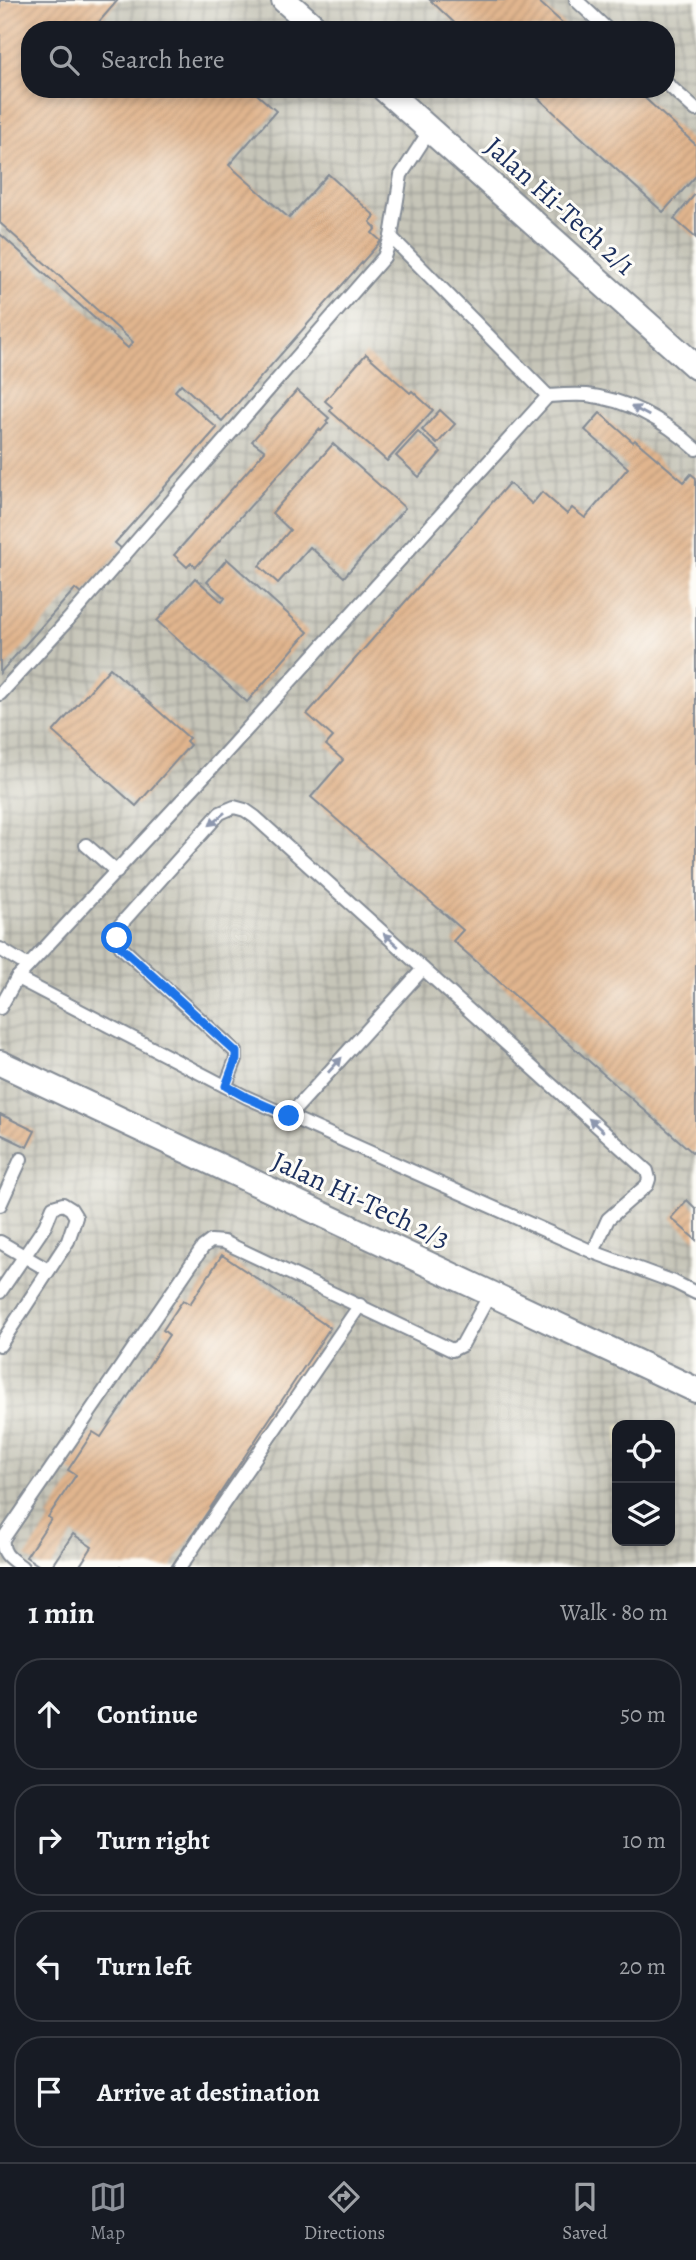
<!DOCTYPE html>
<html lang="en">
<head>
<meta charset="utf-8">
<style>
	body { margin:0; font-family:Alegreya,serif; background:#20242c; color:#f1f3f6 }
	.controls { position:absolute; right:21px; bottom:21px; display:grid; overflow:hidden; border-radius:14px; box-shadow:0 4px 10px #0003 }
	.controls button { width:63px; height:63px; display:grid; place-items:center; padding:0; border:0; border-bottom:2px solid #363941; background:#171b24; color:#f1f3f6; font:35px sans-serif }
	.stop { position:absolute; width:21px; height:21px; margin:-16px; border:5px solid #1a73e8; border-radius:50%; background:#fff }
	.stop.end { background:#1a73e8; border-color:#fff; box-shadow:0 2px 7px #0008 }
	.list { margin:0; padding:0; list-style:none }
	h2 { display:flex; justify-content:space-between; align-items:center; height:91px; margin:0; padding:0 28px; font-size:30px }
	h2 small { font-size:23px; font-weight:400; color:#9ea1a6 }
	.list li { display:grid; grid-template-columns:46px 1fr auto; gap:21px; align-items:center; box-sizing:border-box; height:112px; margin:0 14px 14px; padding:0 14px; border:2px solid #363941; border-radius:28px }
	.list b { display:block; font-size:26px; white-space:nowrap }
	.list em { font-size:23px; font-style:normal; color:#9ea1a6 }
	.icon { flex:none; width:38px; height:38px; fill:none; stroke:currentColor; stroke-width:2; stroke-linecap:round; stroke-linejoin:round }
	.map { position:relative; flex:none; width:696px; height:1567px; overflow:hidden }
	.search { position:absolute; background:#171b24; box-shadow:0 4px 10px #0003; left:21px; right:21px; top:21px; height:77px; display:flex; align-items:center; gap:18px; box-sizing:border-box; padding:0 24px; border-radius:28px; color:#9ea1a6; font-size:26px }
	.sheet { height:595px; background:#171b24 }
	nav { display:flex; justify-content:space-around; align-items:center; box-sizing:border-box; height:98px; border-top:2px solid #363941; background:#171b24; font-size:19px; color:#9ea1a6 }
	nav a { display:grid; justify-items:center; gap:4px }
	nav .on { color:#8c9099 }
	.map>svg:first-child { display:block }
</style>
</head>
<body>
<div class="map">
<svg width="696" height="1567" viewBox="0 0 696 1567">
	<defs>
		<pattern id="industrial-grid" width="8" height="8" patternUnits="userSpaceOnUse" patternTransform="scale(1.75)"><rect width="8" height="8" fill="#c6c5b8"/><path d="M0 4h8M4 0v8" fill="none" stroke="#a0a099"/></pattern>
		<pattern id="building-hatch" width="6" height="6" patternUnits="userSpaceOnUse" patternTransform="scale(1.75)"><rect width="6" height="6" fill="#e1b58e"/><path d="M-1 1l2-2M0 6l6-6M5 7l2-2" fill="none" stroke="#c09c7d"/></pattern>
	</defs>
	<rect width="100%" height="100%" fill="#fdfcf7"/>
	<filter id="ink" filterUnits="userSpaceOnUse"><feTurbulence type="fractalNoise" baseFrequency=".0143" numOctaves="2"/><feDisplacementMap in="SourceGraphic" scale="14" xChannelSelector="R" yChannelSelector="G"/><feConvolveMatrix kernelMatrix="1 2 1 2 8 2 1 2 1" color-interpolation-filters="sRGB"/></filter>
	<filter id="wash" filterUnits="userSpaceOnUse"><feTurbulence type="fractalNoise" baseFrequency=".00686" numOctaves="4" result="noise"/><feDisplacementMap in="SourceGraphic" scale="28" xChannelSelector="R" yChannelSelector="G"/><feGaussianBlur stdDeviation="1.57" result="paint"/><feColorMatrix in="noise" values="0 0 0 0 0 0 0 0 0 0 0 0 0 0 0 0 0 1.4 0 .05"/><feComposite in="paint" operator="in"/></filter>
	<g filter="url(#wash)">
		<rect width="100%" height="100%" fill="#ede7c9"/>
		<path fill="url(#industrial-grid)" fill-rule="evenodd" d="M0,0H696V1567H0ZM30,30H666V89H30ZM617,1425H670V1541H617Z"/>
		<g id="blocks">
			<g fill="url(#building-hatch)">
				<path d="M0,0H118L92,30H30V89H251L276,111L229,165L289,218L328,174L375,216L370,222L376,228L372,233L381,241L222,421L181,384L175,391L217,428L115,543L122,549L82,595L75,589L0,673V234L128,348L133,342L0,223Z"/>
				<path d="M430,0H537L568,28L462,30Z"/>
				<path d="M544,89H635L696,145V176L663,212L537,97Z"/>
				<path d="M696,193V238L674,219Z"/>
				<path d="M366,354L410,393L412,391L433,410L387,461L330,411L332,407L325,401Z"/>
				<path d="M297,390L329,418L326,421L328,423L321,431L319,429L196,567L191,563L187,567L174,555L265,451L252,441Z"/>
				<path d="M440,410L455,424L437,444L422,430Z"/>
				<path d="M600,413L633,442L635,440L684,482L691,474L696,478V1150L693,1153L453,941L463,930L311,797L343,760L326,745L333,737L307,714L509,483L532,504L542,492L567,514L572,508L585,518L628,468L585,430Z"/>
				<path d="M418,432L441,452L419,477L396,456Z"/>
				<path d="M333,444L405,508L344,577L310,547L278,583L259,566L290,530L272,513Z"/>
				<path d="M227,559L308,632L247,702L157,621L195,578L222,602L225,598L207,582Z"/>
				<path d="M110,668L189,738L186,741L190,745L136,806L53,732Z"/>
				<path d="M0,1114L35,1131L27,1147L0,1134Z"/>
				<path d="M687,1200L696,1209V1240L671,1218Z"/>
				<path d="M222,1255L330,1328L171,1567H79L92,1547L73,1534L51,1567H41L26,1557L51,1519L48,1517L76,1475L68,1470L93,1432L101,1437L169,1335L163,1330L183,1300L190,1304Z"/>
			</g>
		</g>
	</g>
	<g filter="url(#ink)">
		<use href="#blocks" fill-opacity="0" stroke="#848b94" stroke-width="2"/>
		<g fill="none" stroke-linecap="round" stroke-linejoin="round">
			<g stroke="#848b94" stroke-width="16">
				<g id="service">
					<path d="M576,0L608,30"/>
					<path d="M666,83L696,110"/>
					<path d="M391,237L548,396C561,395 575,394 587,395C629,400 665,421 696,449"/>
					<path d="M0,694L67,621L384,257L391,237L401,175L430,130"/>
					<path d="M86,845L117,872"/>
					<path d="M0,949L28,966"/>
					<path d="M17,978L246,1097L593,1252L674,1282L696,1293"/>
					<path d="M0,1008L17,978L220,759L548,396"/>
					<path d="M226,1085L236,1059V1052L121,947L117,938L120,925L220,813L234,807L245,810L255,817L647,1171L649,1179L647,1185L608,1219L593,1252"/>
					<path d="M289,1116L423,969"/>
					<path d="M0,1205L21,1159"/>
					<path d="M0,1242L48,1270"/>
					<path d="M0,1292L45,1226L53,1207L63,1204L71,1209L76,1217L68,1241L0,1345"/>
					<path d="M22,1567C11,1559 1,1554 3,1539L203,1247L211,1241L224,1242L452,1350L462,1345L490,1294"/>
					<path d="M180,1567L360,1305"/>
				</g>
			</g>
			<g stroke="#848b94" stroke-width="28">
				<g id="minor">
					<path d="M284,0L318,30"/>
					<path d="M384,89L696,367"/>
					<path d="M0,1063L696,1390"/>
				</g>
			</g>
			<use href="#service" stroke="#fff" stroke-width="12"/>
			<use href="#minor" stroke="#fff" stroke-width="24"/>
		</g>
		<defs><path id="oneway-solid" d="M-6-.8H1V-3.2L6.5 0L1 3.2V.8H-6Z" transform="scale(1.75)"/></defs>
		<g fill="#8d97ae">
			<use href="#oneway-solid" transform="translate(640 411) rotate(-152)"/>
			<use href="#oneway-solid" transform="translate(217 819) rotate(140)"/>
			<use href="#oneway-solid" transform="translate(391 940) rotate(-138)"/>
			<use href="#oneway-solid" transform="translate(335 1065) rotate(-48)"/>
			<use href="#oneway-solid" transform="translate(596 1125) rotate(-138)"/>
		</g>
	</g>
	<g fill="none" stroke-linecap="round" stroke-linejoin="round" filter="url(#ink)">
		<path stroke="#1a73e8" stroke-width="9" d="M117,938L121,947L236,1052V1059L226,1086L246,1097L289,1116"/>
	</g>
	<g text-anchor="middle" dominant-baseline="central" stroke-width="6" stroke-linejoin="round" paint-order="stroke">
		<g font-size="28" fill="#1b2f5e" stroke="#fdfcf7">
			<text transform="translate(560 206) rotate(42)">Jalan Hi-Tech 2/1</text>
			<text transform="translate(361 1200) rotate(25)">Jalan Hi-Tech 2/3</text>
		</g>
	</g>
</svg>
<div class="controls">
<button><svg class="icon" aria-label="locate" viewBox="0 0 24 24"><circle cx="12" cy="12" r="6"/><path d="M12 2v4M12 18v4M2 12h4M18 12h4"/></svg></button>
<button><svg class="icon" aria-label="layers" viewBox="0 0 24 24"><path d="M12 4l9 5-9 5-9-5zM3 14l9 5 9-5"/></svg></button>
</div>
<div class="stop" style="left:117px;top:938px"></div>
<div class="stop end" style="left:289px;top:1116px"></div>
<div class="search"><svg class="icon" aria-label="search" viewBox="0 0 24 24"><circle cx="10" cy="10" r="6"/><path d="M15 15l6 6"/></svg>Search here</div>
</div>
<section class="sheet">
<h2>1 min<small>Walk · 80 m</small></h2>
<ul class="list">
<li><svg class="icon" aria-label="ahead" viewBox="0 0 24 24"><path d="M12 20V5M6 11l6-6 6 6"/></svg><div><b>Continue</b></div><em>50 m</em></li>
<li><svg class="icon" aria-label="right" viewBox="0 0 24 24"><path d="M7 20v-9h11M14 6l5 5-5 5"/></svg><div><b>Turn right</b></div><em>10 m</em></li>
<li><svg class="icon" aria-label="left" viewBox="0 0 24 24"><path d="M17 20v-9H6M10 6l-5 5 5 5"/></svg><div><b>Turn left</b></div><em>20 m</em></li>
<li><svg class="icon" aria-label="arrive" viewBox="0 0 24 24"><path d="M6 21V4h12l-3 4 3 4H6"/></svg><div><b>Arrive at destination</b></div></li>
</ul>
</section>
<nav>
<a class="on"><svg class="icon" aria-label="map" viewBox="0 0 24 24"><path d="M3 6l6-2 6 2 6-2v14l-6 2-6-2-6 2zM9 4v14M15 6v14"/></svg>Map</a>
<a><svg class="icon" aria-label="directions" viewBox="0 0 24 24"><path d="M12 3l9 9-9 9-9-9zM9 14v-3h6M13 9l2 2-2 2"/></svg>Directions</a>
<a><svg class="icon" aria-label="saved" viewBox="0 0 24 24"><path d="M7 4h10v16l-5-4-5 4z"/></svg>Saved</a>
</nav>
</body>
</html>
